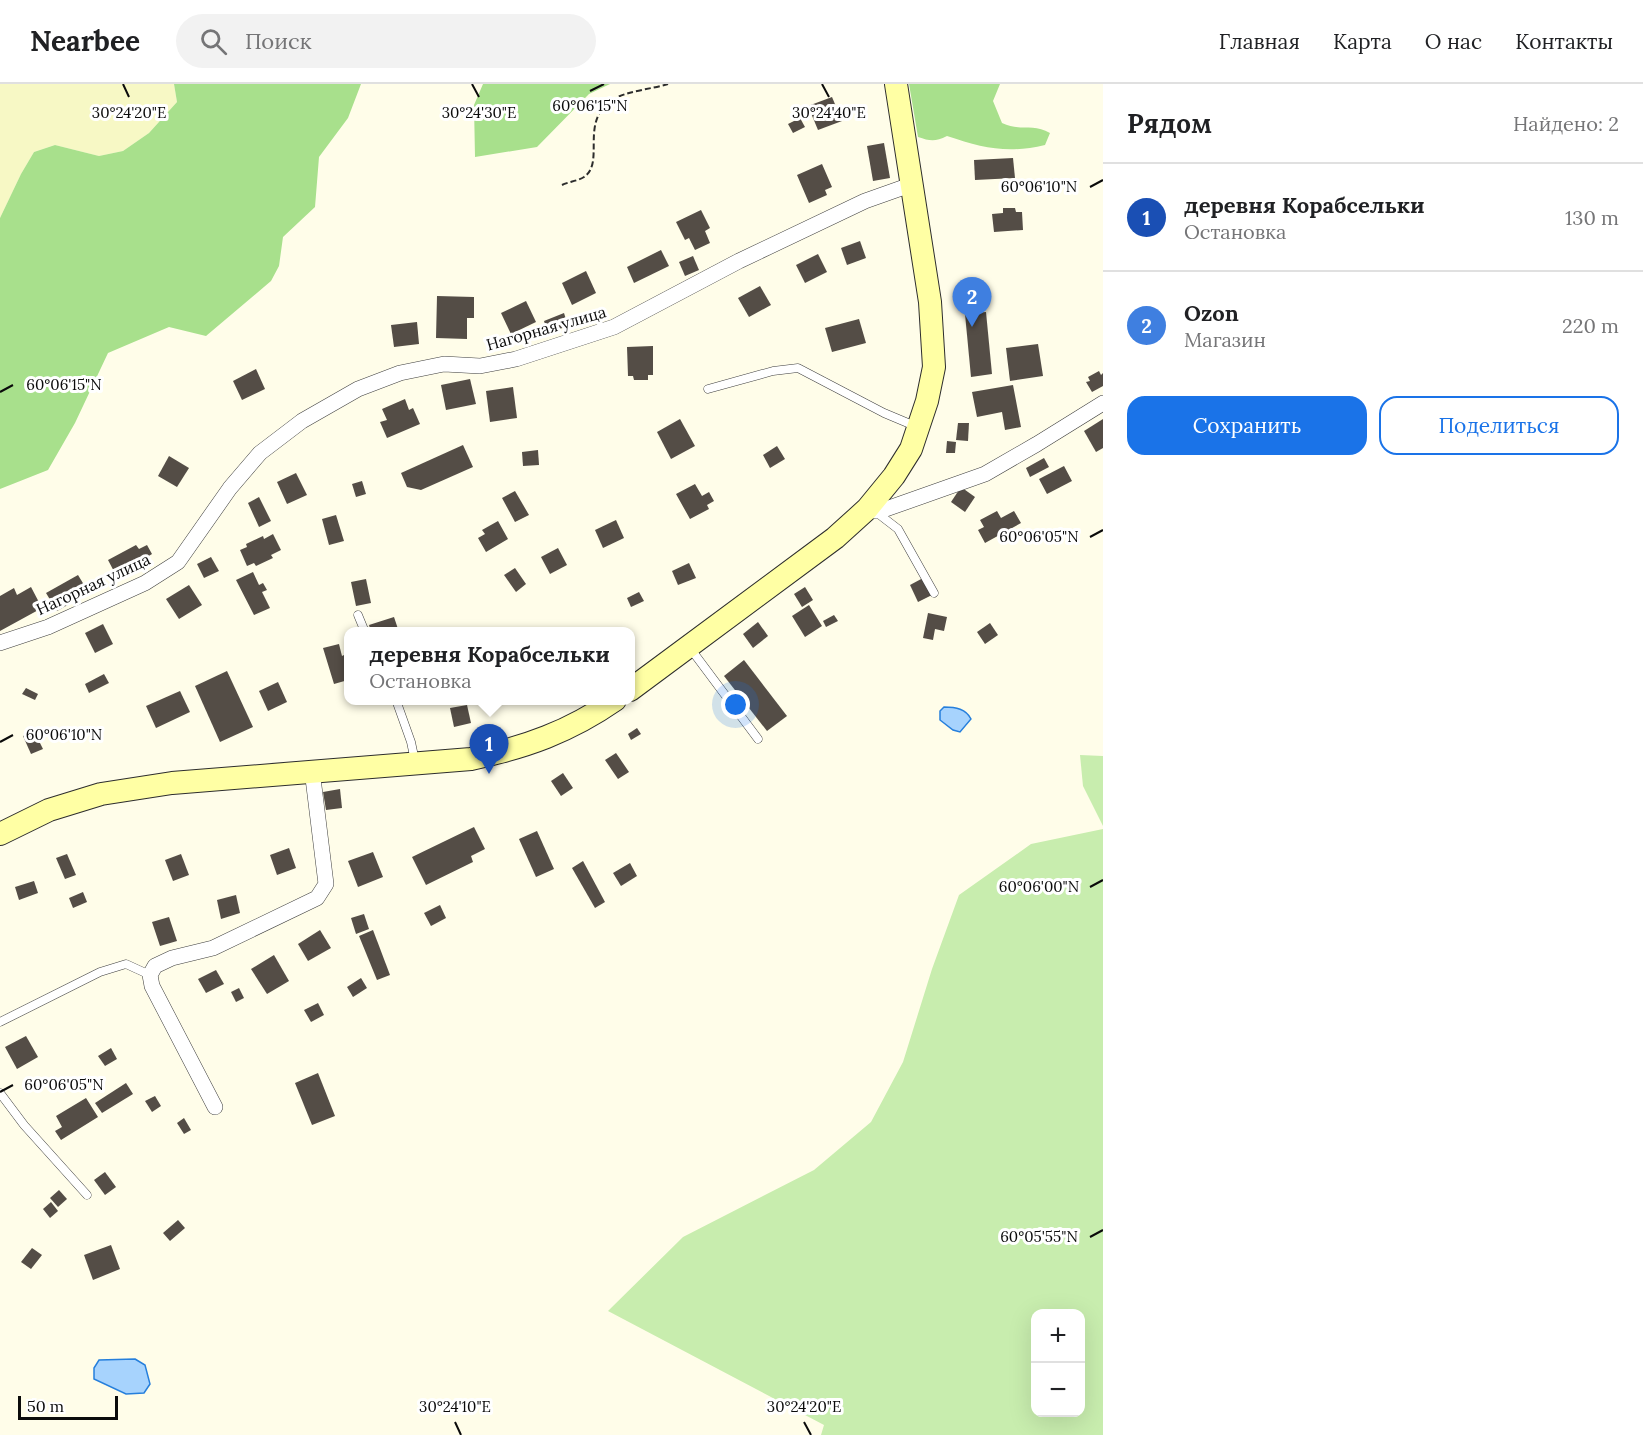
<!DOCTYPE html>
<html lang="ru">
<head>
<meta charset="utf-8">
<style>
	body { margin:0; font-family:Lora,serif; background:#f2f2f2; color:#202124 }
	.controls { position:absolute; right:18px; bottom:18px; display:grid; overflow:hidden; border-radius:12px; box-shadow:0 6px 24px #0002 }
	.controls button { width:54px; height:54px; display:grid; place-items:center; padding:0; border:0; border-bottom:2px solid #e0e0e0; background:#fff; color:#202124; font:30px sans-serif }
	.scale { position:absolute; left:18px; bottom:15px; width:100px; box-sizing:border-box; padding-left:6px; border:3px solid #0b0b0b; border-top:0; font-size:16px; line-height:21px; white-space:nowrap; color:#0b0b0b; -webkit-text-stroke:4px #fff; paint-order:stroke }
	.you { position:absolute; left:736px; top:621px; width:21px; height:21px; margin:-15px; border:4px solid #fff; border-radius:50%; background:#1a73e8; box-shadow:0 0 0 9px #1a73e833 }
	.badge { display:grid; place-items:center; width:39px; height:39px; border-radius:50%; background:#1a73e8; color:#fff; font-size:20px; font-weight:700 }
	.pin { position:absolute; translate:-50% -50px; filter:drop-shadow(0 2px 3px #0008) }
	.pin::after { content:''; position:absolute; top:32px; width:21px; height:18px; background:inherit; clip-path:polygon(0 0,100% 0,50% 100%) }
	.popup { position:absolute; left:344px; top:543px; width:291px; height:78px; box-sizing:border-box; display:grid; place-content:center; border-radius:12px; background:#fff; filter:drop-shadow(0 2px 4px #0005); font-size:20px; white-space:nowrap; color:#757577 }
	.popup b { font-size:22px; color:#202124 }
	.popup::after { content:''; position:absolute; left:50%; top:100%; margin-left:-12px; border:12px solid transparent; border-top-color:#fff }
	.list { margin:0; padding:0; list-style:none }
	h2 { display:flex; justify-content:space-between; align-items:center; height:78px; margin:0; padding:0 24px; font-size:26px }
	h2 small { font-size:20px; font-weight:400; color:#757577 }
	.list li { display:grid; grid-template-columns:39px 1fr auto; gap:18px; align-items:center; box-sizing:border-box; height:108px; padding:0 24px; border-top:2px solid #e0e0e0 }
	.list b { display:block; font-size:22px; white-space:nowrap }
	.list p { margin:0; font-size:20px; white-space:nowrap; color:#757577 }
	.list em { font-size:20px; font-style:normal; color:#757577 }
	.actions { display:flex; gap:12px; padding:18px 24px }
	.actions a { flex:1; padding:14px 0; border:2px solid #1a73e8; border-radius:18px; text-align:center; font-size:21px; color:#1a73e8 }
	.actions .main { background:#1a73e8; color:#fff }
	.icon { flex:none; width:33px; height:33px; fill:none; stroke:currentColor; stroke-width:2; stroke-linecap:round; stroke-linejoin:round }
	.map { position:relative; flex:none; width:1103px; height:1351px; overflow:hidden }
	header { display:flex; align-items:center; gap:36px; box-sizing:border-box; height:84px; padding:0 30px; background:#fff; border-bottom:2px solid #e0e0e0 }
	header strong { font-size:28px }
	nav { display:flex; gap:33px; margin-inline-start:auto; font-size:21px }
	.search { width:420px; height:54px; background:#f2f2f2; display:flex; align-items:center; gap:15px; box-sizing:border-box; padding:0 21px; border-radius:33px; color:#757577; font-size:22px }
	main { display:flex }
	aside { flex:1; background:#fff }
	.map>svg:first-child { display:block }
</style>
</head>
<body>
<header>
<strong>Nearbee</strong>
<div class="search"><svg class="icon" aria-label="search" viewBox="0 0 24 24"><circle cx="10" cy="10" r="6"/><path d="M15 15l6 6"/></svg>Поиск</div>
<nav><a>Главная</a><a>Карта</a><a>О нас</a><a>Контакты</a></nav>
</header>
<main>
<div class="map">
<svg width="1103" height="1351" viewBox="0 0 1103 1351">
	<rect width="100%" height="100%" fill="#fffde9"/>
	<path fill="#f7f8c5" d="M0,0H174L177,18L149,49L123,67L99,72L55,61L34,68L21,90L0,134Z"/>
	<g fill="#c8edae" fill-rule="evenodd">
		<path d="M1080,671L1103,672V742L1083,702Z"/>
		<path d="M1103,745V1351H821L824,1341L608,1227L683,1153L814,1086L871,1038L903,978L932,885L959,811L1031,760ZM1036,1230H1080V1328H1036Z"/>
	</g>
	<g fill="#a8e08c">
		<path d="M174,0H361L348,34L319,73L315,123L283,153L279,182L271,197L206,252L169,243L108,269L75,339L48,386L0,405V134L21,90L34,68L55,61L99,72L123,67L149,49L177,18Z"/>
		<path d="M483,0H610L589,10L537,63L475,73L474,21Z"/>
		<path d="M909,0H1000L993,17L1002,39C1021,48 1033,39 1050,49L1045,61C1007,70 983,64 947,52C935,58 930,57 918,53Z"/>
	</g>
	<g fill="#a7d3fd" stroke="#267fdc" stroke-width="1.5">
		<path d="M944,623C956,623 966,625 971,635L960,648L953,646L940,636V627Z"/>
		<path d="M135,1275L145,1281L150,1300L144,1309L126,1310L94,1295V1284L99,1276Z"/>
	</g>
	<g fill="#544d46">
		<path d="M832,13L842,37L818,46L808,22Z"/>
		<path d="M800,34L805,43L793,49L788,40Z"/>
		<path d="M884,59L890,94L873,97L867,62Z"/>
		<path d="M1013,74L1015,94L975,96L974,76Z"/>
		<path d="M822,80L832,103L825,106L827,111L809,119L797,91Z"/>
		<path d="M1003,124H1015L1016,128H1022L1023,146L994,148L992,130L1003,129Z"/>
		<path d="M701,126L710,144L705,147L710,159L695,166L689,154L685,156L676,138Z"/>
		<path d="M860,157L866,174L847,181L841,164Z"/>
		<path d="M661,166L669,182L634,199L627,183Z"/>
		<path d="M818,170L827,188L805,199L796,181Z"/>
		<path d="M693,172L699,186L685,192L679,178Z"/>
		<path d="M586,187L596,209L572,221L562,199Z"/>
		<path d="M760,202L771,221L749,233L738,214Z"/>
		<path d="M437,212L474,213V234H467V255L436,254Z"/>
		<path d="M526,217L536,238L511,250L501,229Z"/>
		<path d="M986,228L992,290L971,293L965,230Z"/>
		<path d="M564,229L568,242L548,249L544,237Z"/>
		<path d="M859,235L866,259L832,268L825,244Z"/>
		<path d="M417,238L419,260L394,263L391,241Z"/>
		<path d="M1038,260L1043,292L1010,297L1006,264Z"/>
		<path d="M653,262V291H648V296H634L633,292H628L627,263Z"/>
		<path d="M256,285L265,305L242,316L233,297Z"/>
		<path d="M1099,287L1101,291L1103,289V302L1092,308L1086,298L1090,297L1088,293Z"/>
		<path d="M470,295L476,320L446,326L441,301Z"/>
		<path d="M1013,301L1021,343L1005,346L1002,328L977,333L972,308Z"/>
		<path d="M513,303L517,334L490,338L486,307Z"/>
		<path d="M405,315L409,326L413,324L420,340L387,354L380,338L387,336L382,325Z"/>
		<path d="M680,335L695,362L671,375L657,348Z"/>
		<path d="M1103,335V364L1096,368L1084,347Z"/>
		<path d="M958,339H969L968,357L956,356Z"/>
		<path d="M947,357L956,358L955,369H946Z"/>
		<path d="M463,361L473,383L421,406L407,403L401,389Z"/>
		<path d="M777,362L785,375L770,384L763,371Z"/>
		<path d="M538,366L539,381L523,382L522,368Z"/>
		<path d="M169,372L189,384L177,403L158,392Z"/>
		<path d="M1044,374L1049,383L1030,393L1026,384Z"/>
		<path d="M1064,382L1072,397L1047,410L1039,395Z"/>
		<path d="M296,389L307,411L287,420L277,398Z"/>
		<path d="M362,397L366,410L356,413L352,400Z"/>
		<path d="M695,400L702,412L709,408L714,417L707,421L709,425L690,435L676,410Z"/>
		<path d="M961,403L975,413L965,428L951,418Z"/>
		<path d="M515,407L529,431L515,438L502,414Z"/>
		<path d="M259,413L271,437L259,443L248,419Z"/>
		<path d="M997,427L1001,434L1014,427L1021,439L985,459L978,446L984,443L980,436Z"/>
		<path d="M336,431L344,457L329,461L322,435Z"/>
		<path d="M616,436L624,454L603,464L595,446Z"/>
		<path d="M498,437L508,455L486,468L478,454L485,450L482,446Z"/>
		<path d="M273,450L281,466L271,471L273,474L256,482L254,479L247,482L240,466L247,463L246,460L263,452L264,455Z"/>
		<path d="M136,461L139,465L147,461L152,470L144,475L147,480L118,495L108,476Z"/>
		<path d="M558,464L567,481L550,490L541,473Z"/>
		<path d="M211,473L219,487L204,494L197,480Z"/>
		<path d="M689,479L696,494L678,501L672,487Z"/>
		<path d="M515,484L526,500L516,508L504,491Z"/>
		<path d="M253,488L259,501L263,499L267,506L262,508L270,524L254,531L236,496Z"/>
		<path d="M78,491L89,509L57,527L46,509Z"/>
		<path d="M923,494L932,511L918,518L910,501Z"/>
		<path d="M366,495L371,519L356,522L351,498Z"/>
		<path d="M189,501L202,521L179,535L166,515Z"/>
		<path d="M31,503L42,524L0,547V512L14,504L17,511Z"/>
		<path d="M805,503L813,516L802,523L794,510Z"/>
		<path d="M639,508L644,517L631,523L627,514Z"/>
		<path d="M809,521L822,542L805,553L792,532Z"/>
		<path d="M928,529L947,533L944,547L935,545L933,556L923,554Z"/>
		<path d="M834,531L838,537L826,543L823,537Z"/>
		<path d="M394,533L399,548H371L369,541Z"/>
		<path d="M758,538L768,552L753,564L743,550Z"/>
		<path d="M990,539L998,551L985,560L977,548Z"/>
		<path d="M103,540L113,560L95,569L85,549Z"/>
		<path d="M339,560L342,572L346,570L348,577V596L334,600L323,564Z"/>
		<path d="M744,576L787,632L767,647L724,592Z"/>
		<path d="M227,587L253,643L220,658L195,602Z"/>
		<path d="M104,590L109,599L89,609L85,600Z"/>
		<path d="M278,598L287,618L268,627L259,607Z"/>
		<path d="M26,604L38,610L35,616L22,610Z"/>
		<path d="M180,607L190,628L156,644L146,622Z"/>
		<path d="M467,621L471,639L454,643L450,624Z"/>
		<path d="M637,644L641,650L631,656L628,650Z"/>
		<path d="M34,647L43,665L31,670L23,652Z"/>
		<path d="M616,669L629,688L618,695L605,676Z"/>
		<path d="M563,689L573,704L561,712L551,697Z"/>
		<path d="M340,705L342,724L326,726L323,708Z"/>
		<path d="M474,743L485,765L471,772L473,778L426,801L412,773Z"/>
		<path d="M537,747L554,785L536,793L519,755Z"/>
		<path d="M289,764L296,784L277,791L270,771Z"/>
		<path d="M373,768L383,793L358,803L348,777Z"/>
		<path d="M67,770L76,791L65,795L56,774Z"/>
		<path d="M181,770L189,791L173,797L165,776Z"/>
		<path d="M583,777L605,818L595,824L572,784Z"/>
		<path d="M630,779L637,792L621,802L613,789Z"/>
		<path d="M34,797L38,809L19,816L15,803Z"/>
		<path d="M83,808L87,818L73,824L69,814Z"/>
		<path d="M236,811L240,829L221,835L217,816Z"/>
		<path d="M440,821L446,834L431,842L424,829Z"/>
		<path d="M364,830L369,845L356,850L351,834Z"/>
		<path d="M169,833L177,857L160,862L152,838Z"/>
		<path d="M320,846L331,864L308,877L298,860Z"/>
		<path d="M373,846L390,891L377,896L359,852Z"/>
		<path d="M274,871L289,897L267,910L251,885Z"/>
		<path d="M216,886L224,900L206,909L198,895Z"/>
		<path d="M361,894L367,904L353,913L347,903Z"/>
		<path d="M239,904L244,914L236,918L231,908Z"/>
		<path d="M318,919L324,931L311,938L304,926Z"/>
		<path d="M26,952L38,973L17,985L5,963Z"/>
		<path d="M111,964L117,975L105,982L98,972Z"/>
		<path d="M318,989L335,1032L312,1041L295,999Z"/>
		<path d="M126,999L133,1010L102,1029L95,1019Z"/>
		<path d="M155,1012L161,1022L152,1028L145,1017Z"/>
		<path d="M86,1014L98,1033L61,1056L55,1047L62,1043L56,1032Z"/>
		<path d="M184,1034L191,1046L184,1050L177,1039Z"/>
		<path d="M105,1088L116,1103L105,1111L94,1096Z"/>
		<path d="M59,1106L67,1115L58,1123L50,1114Z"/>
		<path d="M51,1118L58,1127L50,1134L43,1125Z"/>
		<path d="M178,1136L185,1144L170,1157L163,1149Z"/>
		<path d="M111,1161L120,1185L93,1196L84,1171Z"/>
		<path d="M32,1164L42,1171L31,1185L21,1178Z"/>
	</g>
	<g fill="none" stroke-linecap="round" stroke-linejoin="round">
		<g stroke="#3e3e3e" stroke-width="9">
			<g id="service">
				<path d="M708,305L773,287L798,284L884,329L915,342"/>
				<path d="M876,428L898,445L934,509"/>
				<path d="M358,531L365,548"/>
				<path d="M690,564L758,655"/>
				<path d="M396,616L411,658L415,677"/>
				<path d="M0,938L100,888L126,880L150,891"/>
				<path d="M0,1009L24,1041L87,1111"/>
			</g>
		</g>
		<g stroke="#3e3e3e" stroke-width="16">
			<g id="minor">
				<path d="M867,425L875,427L886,425L985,390L1037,360L1103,319"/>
				<path d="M0,559L48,543L145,499L178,478L230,404L260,369L302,337L358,305L400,289L444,280L480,282L516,275L614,243L739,177L865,117L913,100"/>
				<path d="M215,1023L152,902L150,891L155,882L172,874L213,864L317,814L326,800L312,686"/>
			</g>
		</g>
		<g stroke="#2d2d2d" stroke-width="24">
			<g id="secondary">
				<path d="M630,606L835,454L867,425L894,392L911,365L927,317L934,283L930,218L896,0"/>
				<path d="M0,750L49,726L101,710L172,699L471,675C526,663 569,648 615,616"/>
			</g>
		</g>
		<path stroke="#2d2d2d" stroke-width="2" stroke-dasharray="6 3" stroke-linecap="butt" d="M562,101C568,98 578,97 584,93C606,78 578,36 614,15C627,7 652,5 668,0"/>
		<use href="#service" stroke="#fff" stroke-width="8"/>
		<use href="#minor" stroke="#fff" stroke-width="15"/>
		<use href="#secondary" stroke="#ffffa4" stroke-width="22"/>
	</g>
	<path fill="none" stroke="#0b0b0b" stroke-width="2" d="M123,0L129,13M472,0L479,13M822,0L829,13M590,7L604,0M1090,103L1103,96M0,308L13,301M1090,453L1103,446M0,658L13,651M1090,803L1103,796M0,1008L13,1001M1090,1153L1103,1146M455,1338L461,1351M804,1338L811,1351"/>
	<g text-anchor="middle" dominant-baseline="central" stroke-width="6" stroke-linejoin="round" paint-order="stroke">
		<g font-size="16" fill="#0b0b0b" stroke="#fff">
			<text transform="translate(546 244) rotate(-16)">Нагорная улица</text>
			<text transform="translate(93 500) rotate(-25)">Нагорная улица</text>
		</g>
	</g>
	<g font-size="15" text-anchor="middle" fill="#0b0b0b" stroke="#fff" stroke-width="6" stroke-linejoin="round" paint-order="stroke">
		<text x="590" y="27">60°06'15"N</text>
		<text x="129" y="34">30°24'20"E</text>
		<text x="479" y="34">30°24'30"E</text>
		<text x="829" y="34">30°24'40"E</text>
		<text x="1039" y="108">60°06'10"N</text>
		<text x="64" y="306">60°06'15"N</text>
		<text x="1039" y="458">60°06'05"N</text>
		<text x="64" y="656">60°06'10"N</text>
		<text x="1039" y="808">60°06'00"N</text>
		<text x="64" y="1006">60°06'05"N</text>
		<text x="1039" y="1158">60°05'55"N</text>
		<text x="455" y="1328">30°24'10"E</text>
		<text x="804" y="1328">30°24'20"E</text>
	</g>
</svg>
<div class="controls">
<button>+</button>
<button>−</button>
</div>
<div class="scale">50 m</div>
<div class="you"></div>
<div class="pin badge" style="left:489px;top:690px;background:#1a4fb4">1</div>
<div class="popup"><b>деревня Корабсельки</b>Остановка</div>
<div class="pin badge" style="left:972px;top:243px;background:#3f7fe0">2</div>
</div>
<aside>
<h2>Рядом<small>Найдено: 2</small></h2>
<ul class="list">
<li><span class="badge" style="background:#1a4fb4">1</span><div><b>деревня Корабсельки</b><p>Остановка</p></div><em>130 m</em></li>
<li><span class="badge" style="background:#3f7fe0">2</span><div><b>Ozon</b><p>Магазин</p></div><em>220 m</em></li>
</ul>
<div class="actions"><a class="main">Сохранить</a><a>Поделиться</a></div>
</aside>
</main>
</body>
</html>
